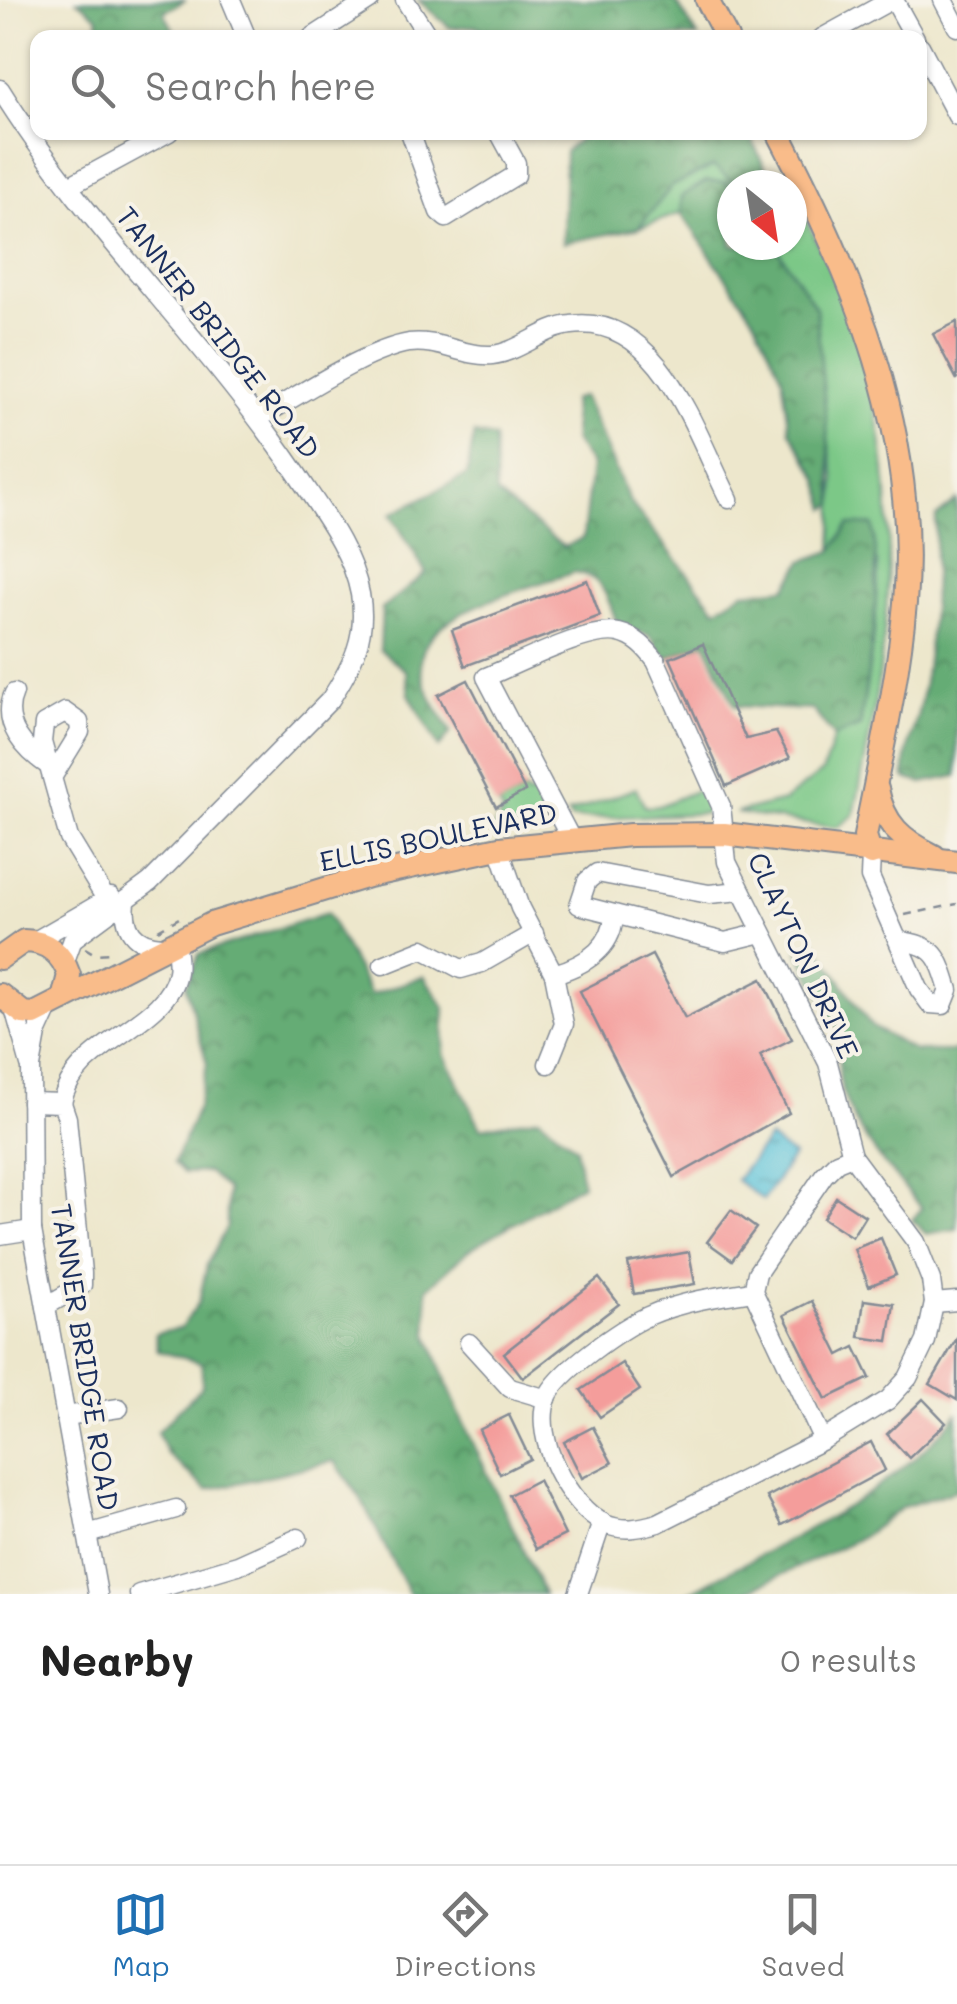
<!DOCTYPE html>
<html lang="en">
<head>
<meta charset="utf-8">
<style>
	body { margin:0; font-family:Mali,sans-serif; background:#f6f6f6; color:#222 }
	.compass { position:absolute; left:717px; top:170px; width:90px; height:90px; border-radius:50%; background:#fff; box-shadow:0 2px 8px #0004; rotate:150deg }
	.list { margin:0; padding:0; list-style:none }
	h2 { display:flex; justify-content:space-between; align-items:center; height:130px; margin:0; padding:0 40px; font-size:42px }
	h2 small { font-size:32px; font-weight:400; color:#767676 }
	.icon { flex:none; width:55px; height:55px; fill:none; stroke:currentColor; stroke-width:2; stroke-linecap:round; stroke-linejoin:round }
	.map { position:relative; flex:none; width:957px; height:1594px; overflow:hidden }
	.search { position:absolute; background:#fff; box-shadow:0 2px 8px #0004; left:30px; right:30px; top:30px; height:110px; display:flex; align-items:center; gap:25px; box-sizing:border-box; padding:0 35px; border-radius:20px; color:#767676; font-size:38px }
	.sheet { height:270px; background:#fff }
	nav { display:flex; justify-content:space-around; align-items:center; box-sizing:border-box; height:140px; border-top:2px solid #e0e0e0; background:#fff; font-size:28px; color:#767676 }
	nav a { display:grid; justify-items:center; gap:5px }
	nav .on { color:#1f6fb2 }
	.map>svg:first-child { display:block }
</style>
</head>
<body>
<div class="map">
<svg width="957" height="1594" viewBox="0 0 957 1594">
	<defs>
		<pattern id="forest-crowns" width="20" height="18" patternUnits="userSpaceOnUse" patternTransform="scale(2.5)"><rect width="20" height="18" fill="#65ac74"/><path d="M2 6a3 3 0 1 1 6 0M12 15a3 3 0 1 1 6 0" fill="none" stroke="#528c62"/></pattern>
		<pattern id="water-ripples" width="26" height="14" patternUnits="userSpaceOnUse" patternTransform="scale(2.5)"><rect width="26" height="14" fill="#5dc4da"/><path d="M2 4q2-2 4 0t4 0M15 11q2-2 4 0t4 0" fill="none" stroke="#4ca0b4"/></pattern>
	</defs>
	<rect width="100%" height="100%" fill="#f7f3e8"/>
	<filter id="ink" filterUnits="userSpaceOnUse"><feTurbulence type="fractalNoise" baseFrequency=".01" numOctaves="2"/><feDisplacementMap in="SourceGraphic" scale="20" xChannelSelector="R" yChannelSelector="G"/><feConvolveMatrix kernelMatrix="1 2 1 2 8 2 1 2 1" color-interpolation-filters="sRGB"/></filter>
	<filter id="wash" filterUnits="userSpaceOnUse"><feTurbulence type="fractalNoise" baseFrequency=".0048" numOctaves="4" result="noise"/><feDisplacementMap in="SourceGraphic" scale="40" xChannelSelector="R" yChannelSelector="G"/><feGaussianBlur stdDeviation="2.25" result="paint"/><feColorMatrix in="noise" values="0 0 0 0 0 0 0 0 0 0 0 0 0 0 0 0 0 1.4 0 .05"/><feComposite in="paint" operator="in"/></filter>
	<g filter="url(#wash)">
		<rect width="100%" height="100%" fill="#ede7cc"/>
		<g fill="#7cc887" stroke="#4c7c72" stroke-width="2.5">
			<path d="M714,166L737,185H732V190L726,182L682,196L681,213L638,228L672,186Z"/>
			<path d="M792,191C816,239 841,287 857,338C910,498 888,654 854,815L837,828L736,813L784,801L823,771L834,737L860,726L874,634L878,564L849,525L832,551L835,478L825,423L816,308L775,245H792Z"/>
			<path d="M636,788L645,807L659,806L702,788L712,813L571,819L568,814Z"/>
			<path d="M525,791L528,796L534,793L549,821L491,832L503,812L499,805Z"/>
		</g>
		<g fill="url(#forest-crowns)" stroke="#406e69" stroke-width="2.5">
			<path d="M77,0H186L164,12L178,38L100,37L98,17Z"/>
			<path d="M418,0H675L698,37H490L477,26L450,28Z"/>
			<path d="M587,133H749L773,185H737L713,166L672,186L638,228L563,243L565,151Z"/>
			<path d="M706,181L726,182L732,191V245H775L816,308L834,504L827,509L819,479L790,431L782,376L754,318L681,213L682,196Z"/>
			<path d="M583,396L630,502L716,609L743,592L786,588L803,561L832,551L849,525H873C882,593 870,658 860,726L834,737L813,710L735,706L705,642L667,658L649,635L618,626C608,601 605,576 575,572C534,587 424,610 421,661C419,684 440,712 451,732L439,748L409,694L406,671L380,650L382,609L426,573L391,514L467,475L474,434L494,438L496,494L564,547L583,538L591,465L574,441L572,400Z"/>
			<path d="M957,500V776L922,783L905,778C903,748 918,724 922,695C932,636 935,576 936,517Z"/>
			<path d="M327,913L371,995L424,976L445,1008L444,1054L481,1128L539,1117L576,1147L582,1184L470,1249L427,1288L428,1334L458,1411L544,1594H409L360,1497L334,1461L207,1490L167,1454L157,1432L202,1386V1363L158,1351L155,1334L181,1328L199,1302L207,1265L227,1226V1190L208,1172L184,1173L174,1163L198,1107L207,1064L186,986L199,954Z"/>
			<path d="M815,942L871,1026L915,1051H957V1229L926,1234L912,1220L922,1208C887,1167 820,1099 844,1041L798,951Z"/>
			<path d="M957,1414V1490L903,1507L862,1537L741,1594H686C780,1542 889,1499 957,1414Z"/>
		</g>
		<path fill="url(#water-ripples)" stroke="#3c7a9c" stroke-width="2.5" d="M769,1138L793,1156L763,1200L736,1180Z"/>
		<g id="blocks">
			<g fill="#f49d9b">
				<path d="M957,322V380L933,334Z"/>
				<path d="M587,580L600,616L465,666L452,630Z"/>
				<path d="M703,644L746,739L776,732L790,758L726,786L670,658Z"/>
				<path d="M468,680L525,791L496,807L438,695Z"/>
				<path d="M652,955L685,1018L762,979L792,1039L760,1055L789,1113L674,1177L580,991Z"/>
				<path d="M836,1197L865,1216L852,1237L823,1218Z"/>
				<path d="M731,1210L756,1228L732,1260L707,1242Z"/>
				<path d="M881,1238L896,1275L869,1286L854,1249Z"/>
				<path d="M689,1252L695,1284L634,1294L628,1263Z"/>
				<path d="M599,1278L619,1304L523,1378L504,1353Z"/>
				<path d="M864,1300L894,1304L888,1341L859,1337Z"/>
				<path d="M812,1301L839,1355L855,1347L870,1378L826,1399L784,1315Z"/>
				<path d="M957,1338V1400L930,1384Z"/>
				<path d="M622,1363L640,1390L600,1417L581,1390Z"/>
				<path d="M923,1399L946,1423L909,1458L887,1434Z"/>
				<path d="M509,1415L530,1459L500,1474L479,1430Z"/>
				<path d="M593,1427L612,1463L582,1478L564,1442Z"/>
				<path d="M871,1442L885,1470L782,1525L767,1497Z"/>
				<path d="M538,1480L565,1535L536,1549L509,1495Z"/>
			</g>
		</g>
	</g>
	<g filter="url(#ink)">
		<use href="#blocks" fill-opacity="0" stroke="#848b95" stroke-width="2.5"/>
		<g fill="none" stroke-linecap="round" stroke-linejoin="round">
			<g stroke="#848b95" stroke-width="21">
				<g id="minor">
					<path d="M231,0L247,38"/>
					<path d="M405,0L429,38"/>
					<path d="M894,0L915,38"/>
					<path d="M943,0L957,27"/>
					<path d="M311,38L370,0"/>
					<path d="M822,38L891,0"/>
					<path d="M920,46L957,116"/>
					<path d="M0,89C86,227 206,340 297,474C321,511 352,550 360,594C368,636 352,666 330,700L150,882L73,939L65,961"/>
					<path d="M410,132L439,212L446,218L516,175V163L499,132"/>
					<path d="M69,186L169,132"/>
					<path d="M258,418C301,395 363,351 409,343C438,339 464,357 492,355C520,352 543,328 571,325C660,313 696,435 729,499"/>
					<path d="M14,693C0,724 26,751 49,766"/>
					<path d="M53,776L80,732L79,722L65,712L44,724L42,742L69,838L112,909"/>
					<path d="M571,839L486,677C516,665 590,626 619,633C636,637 646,648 656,661L721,806L727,862L828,1063L852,1156L916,1242L931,1280L934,1303L926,1341L908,1378L888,1400L823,1440L658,1523C640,1528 623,1532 605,1524C569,1507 532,1438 547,1398C557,1372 622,1328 648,1316C679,1302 719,1296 753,1291"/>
					<path d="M499,848L520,908L554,974C585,965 613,948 614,914L725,942L762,933"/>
					<path d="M871,854L870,877L919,989L930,1004L943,1005L949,990C939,957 935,944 899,941"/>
					<path d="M126,900C123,928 133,944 162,946"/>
					<path d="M614,914L579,905L587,881L597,873L709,894L741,891"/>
					<path d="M35,941L111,897"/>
					<path d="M383,965L423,949L461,969L482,963L534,933"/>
					<path d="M14,1008L30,1065"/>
					<path d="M48,1010L37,1034L31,1067L32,1230L98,1594"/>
					<path d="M548,1064L564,1024L554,974"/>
					<path d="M31,1102L62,1103L67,1118L82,1273V1285L46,1306"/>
					<path d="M62,1103C73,1042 168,1026 177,972C179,962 176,950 175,941"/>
					<path d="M0,1235L32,1230"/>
					<path d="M934,1303L957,1301"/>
					<path d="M469,1343L510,1388L547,1399"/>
					<path d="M66,1416L119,1408"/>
					<path d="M823,1440L753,1291L757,1273L824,1175L837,1162L852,1156"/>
					<path d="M87,1534L176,1509"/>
					<path d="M139,1594L238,1565L298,1538"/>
					<path d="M578,1594L602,1522"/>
				</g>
			</g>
			<g stroke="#848b95" stroke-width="26">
				<g id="major">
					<path d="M707,0L727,38"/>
					<path d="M778,132C855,280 919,432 905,603C898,682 880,759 865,836L871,854"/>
					<path d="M877,789C884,825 902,840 934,856"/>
					<path d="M0,958L24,941C48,941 62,954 69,975L63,999"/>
					<path d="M0,995L23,1013L34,1014L211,924L368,876L499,848L630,835L724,834L957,862"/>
				</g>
			</g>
			<g stroke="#848b95" stroke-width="2.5" stroke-dasharray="8 8" stroke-linecap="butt">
				<path d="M905,915L957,904"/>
				<path d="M158,930L181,917"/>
				<path d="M85,948L95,954L110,953"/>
			</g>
			<use href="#minor" stroke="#fff" stroke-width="18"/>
			<use href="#major" stroke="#f9bc8a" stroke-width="22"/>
		</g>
	</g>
	<g text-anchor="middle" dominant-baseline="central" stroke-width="8" stroke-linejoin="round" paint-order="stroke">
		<g font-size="28" fill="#1b2f5e" stroke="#f7f3e8">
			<text transform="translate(219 332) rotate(52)">TANNER BRIDGE ROAD</text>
			<text transform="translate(438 836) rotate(-12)">ELLIS BOULEVARD</text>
			<text transform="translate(804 955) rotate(65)">CLAYTON DRIVE</text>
			<text transform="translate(86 1357) rotate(81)">TANNER BRIDGE ROAD</text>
		</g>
	</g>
</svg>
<svg class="compass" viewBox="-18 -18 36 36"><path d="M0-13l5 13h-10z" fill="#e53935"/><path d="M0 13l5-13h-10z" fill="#767676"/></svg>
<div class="search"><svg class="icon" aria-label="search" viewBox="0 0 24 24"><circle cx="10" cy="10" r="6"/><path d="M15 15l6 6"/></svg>Search here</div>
</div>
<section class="sheet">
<h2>Nearby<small>0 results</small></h2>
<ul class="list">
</ul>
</section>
<nav>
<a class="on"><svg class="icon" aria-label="map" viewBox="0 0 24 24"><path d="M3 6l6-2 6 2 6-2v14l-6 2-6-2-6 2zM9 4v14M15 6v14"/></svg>Map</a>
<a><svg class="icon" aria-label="directions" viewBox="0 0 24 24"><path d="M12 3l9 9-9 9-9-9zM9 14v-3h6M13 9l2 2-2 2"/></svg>Directions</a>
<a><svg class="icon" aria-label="saved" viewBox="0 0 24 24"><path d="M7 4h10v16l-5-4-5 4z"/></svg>Saved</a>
</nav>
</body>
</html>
